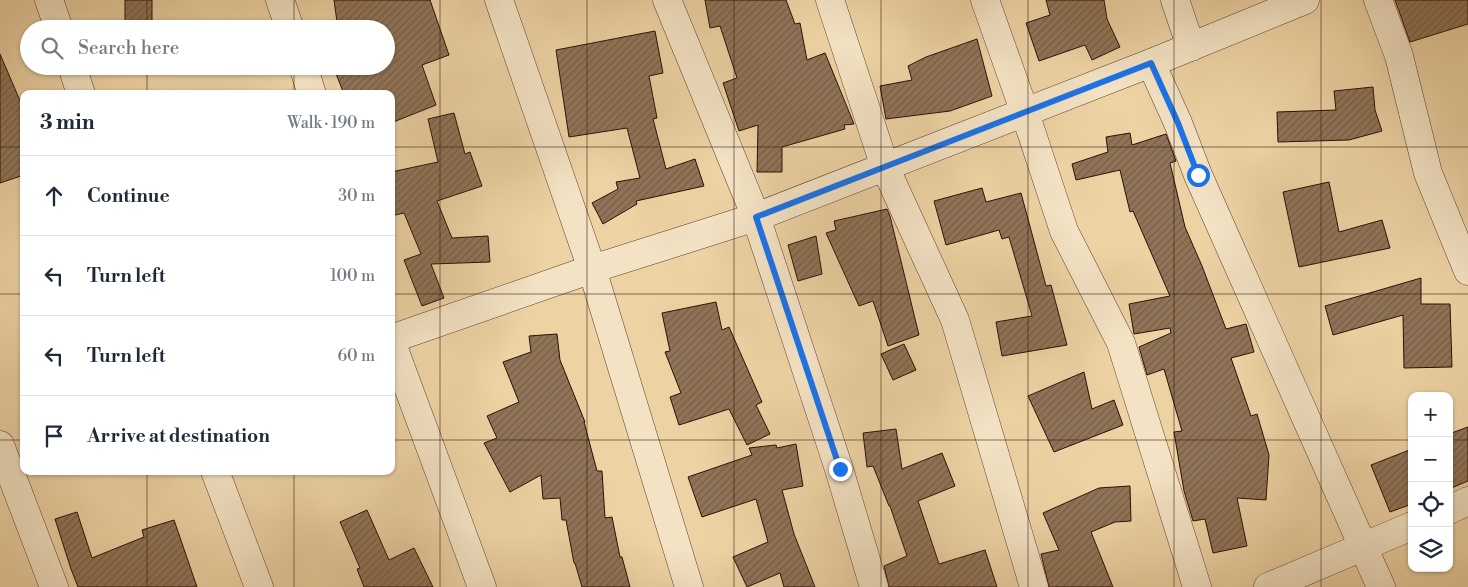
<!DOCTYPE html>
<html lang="en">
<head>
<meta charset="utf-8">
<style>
	body { margin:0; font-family:"Libre Bodoni",serif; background:#f2f2f3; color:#1f2937 }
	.controls { position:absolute; right:15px; bottom:15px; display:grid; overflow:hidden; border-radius:10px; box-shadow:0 1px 4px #0004 }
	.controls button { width:45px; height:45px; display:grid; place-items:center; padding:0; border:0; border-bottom:1px solid #e0e1e3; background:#fff; color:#1f2937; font:25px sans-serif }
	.stop { position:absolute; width:15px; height:15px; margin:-11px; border:4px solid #1a73e8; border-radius:50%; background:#fff }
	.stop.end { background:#1a73e8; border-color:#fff; box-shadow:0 1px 5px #0008 }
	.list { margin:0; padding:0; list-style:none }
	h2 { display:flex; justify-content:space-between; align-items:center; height:65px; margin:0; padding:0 20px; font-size:21px }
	h2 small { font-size:16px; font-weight:400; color:#747a83 }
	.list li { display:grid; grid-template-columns:32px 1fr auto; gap:15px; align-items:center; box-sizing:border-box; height:80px; padding:0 20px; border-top:1px solid #e0e1e3 }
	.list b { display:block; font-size:19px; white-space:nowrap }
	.list em { font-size:16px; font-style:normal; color:#747a83 }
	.icon { flex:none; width:28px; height:28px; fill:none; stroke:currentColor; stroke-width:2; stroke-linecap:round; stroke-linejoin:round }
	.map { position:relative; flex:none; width:1468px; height:587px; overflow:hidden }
	.search { position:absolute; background:#fff; box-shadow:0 1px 4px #0004; left:20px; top:20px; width:375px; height:55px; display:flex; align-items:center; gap:12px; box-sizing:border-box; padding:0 18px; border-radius:28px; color:#747a83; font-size:19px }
	.panel { position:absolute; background:#fff; box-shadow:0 1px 4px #0004; left:20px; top:90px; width:375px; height:385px; border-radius:10px }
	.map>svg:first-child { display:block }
</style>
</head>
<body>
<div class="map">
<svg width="1468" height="587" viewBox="0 0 1468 587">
	<defs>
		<pattern id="building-hatch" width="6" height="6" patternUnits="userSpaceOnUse" patternTransform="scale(1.25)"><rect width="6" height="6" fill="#907458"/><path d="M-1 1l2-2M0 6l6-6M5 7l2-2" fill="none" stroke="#765e47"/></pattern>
	</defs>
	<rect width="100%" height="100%" fill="#edd2a4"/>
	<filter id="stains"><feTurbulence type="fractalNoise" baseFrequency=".004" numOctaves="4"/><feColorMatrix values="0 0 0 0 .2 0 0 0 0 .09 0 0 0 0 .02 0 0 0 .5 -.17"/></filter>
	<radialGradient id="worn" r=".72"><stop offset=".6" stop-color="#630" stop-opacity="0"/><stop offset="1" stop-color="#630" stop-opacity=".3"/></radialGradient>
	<g fill="url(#building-hatch)" stroke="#2c0f05">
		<path d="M125,0H152V27L125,28Z"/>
		<path d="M334,0H430L449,55L422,65L436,105L391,123V94H344L333,66H386V29H338Z"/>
		<path d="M705,0H786L795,24L800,23L807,60L825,53L854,124L844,125L845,129L782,147V172H757L758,125L739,131L723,83L737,78L720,26L710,28Z"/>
		<path d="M1046,0H1104L1107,19L1120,47L1092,60L1085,45L1039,61L1026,23L1050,15Z"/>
		<path d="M1395,0H1468V24L1410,42Z"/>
		<path d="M655,31L663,73L649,76L657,118L653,119L666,169L695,159L704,186L636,201L637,204L603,224L592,203L618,189L616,182L640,178L627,128L569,137L556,50Z"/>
		<path d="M977,39L992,96L950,111L886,119L880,86L912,80L908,66L926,57Z"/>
		<path d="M0,54L24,110V175L0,183Z"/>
		<path d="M1373,87L1375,110L1382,131L1349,140L1278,142L1277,112L1336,110L1334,91Z"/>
		<path d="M454,113L465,154L470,152L482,186L437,201L452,238L488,236L490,262L431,264L444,298L422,306L404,260L421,254L404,213L391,216V172L438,162L428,119Z"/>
		<path d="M1130,133L1132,145L1166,134L1176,161L1170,163L1185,227L1202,266L1226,329L1246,324L1254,352L1231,358L1251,416L1257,414L1269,455L1266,500L1237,498L1247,546L1213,553L1205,519L1193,521L1184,491L1174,432L1182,431L1164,369L1147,375L1139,347L1171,333L1170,328L1134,334L1129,304L1170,296L1133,211L1130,212L1120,170L1076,180L1072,164L1108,152L1106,137Z"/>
		<path d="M1329,182L1339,232L1382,220L1390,248L1299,267L1283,192Z"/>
		<path d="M982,188L986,202L1021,193L1046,286L1051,285L1067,345L1002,356L996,322L1032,316L1009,237L1002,239L999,230L946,245L934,201Z"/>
		<path d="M887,209L890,216L919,335L888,346L873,301L859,306L826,233L836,230L834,221Z"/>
		<path d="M816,236L822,274L798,281L788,245Z"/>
		<path d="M1421,278V304H1450L1452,367L1404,368L1403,315L1333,335L1325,306Z"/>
		<path d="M716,302L722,330L729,327L762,402L756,405L770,434L747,445L729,409L679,425L670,397L681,393L665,352L670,351L662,313Z"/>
		<path d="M557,334L560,360L585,422H584L597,471H602L605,518L612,517L620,557H622L630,587H582L575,563H574L566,520H562L560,498L543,499L541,475L510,492L484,443L497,438L487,416L519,402L503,362L531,352L529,336Z"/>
		<path d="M904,344L916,370L893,380L881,354Z"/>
		<path d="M1084,372L1092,409L1114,400L1123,425L1054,452L1028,396Z"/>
		<path d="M1468,427V481L1449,489V434Z"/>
		<path d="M896,429L902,469L942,453L955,486L918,501L939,564L985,550L997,587H889L884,566L907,556L890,506H889L873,466L867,467L863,433Z"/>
		<path d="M796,444L803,486L782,490L794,534L815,587H784L780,573L747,587L733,557L768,542L756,499L702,517L688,477L752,455L749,448L776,445L777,448Z"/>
		<path d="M1412,449V504L1390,512L1371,465Z"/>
		<path d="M1130,486L1131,521L1115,522L1091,532L1113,587H1049L1041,554L1059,550L1043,513L1099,488Z"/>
		<path d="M367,510L389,560L414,548L433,587H364L357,569L360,568L340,522Z"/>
		<path d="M77,512L92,558L144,537L142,530L174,520L197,587H78L71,569L55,519Z"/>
	</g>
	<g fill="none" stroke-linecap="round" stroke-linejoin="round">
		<g stroke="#5c402d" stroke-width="29">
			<g id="minor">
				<path d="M49,0L59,29"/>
				<path d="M280,0L290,29"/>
				<path d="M499,0L592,269L689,587"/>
				<path d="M667,0L756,217L839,469L874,587"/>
				<path d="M830,0L885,167L955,320L1034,587"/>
				<path d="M985,0L1025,113L1064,231L1121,343L1197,587"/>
				<path d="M1175,0L1191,47"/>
				<path d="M1378,0L1399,56L1428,173L1468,271"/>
				<path d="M1151,63L1178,123L1198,175L1381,587"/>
				<path d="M72,66L81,94"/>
				<path d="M303,66L312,94"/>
				<path d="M391,339L592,269L756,217L1151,63L1305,0"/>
				<path d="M391,341L482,587"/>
				<path d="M0,445L54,587"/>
				<path d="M215,471L259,587"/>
				<path d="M1449,510L1468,501"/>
				<path d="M1268,587L1412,526"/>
			</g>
		</g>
		<use href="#minor" stroke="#f3e2c4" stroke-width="28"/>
	</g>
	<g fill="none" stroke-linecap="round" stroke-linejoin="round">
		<path stroke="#1a73e8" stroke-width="6" d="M840,469L756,217L1151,63L1178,123L1198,175"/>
	</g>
	<path fill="none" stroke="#2c0f05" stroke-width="1" stroke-opacity="0.55" d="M147,0V29M294,0V29M440,0V587M587,0V587M734,0V587M881,0V587M1028,0V587M1174,0V587M1321,0V587M147,66V94M294,66V94M0,147H24M391,147H1468M0,294H24M391,294H1468M0,440H24M391,440H1412M1449,440H1468M147,471V587M294,471V587"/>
	<rect width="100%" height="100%" filter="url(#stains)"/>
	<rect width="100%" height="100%" fill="url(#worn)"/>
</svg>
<div class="controls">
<button>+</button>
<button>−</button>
<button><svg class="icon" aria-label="locate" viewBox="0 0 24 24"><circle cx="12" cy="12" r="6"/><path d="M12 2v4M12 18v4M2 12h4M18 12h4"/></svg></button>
<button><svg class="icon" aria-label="layers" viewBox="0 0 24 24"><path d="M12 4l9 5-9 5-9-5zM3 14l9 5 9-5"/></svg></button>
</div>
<div class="stop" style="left:1198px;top:175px"></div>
<div class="stop end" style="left:840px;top:469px"></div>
<div class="search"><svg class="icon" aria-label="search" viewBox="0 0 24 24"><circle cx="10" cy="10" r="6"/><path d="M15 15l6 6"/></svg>Search here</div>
<section class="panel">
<h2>3 min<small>Walk · 190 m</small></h2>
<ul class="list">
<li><svg class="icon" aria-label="ahead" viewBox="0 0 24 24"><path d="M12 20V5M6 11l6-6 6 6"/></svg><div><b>Continue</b></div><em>30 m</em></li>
<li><svg class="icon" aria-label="left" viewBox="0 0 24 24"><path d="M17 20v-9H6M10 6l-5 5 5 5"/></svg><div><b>Turn left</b></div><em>100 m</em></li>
<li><svg class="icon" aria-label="left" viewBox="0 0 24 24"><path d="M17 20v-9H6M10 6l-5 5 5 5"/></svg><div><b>Turn left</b></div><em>60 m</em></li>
<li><svg class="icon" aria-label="arrive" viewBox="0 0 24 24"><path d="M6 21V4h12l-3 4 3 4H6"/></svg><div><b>Arrive at destination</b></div></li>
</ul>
</section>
</div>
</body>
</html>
